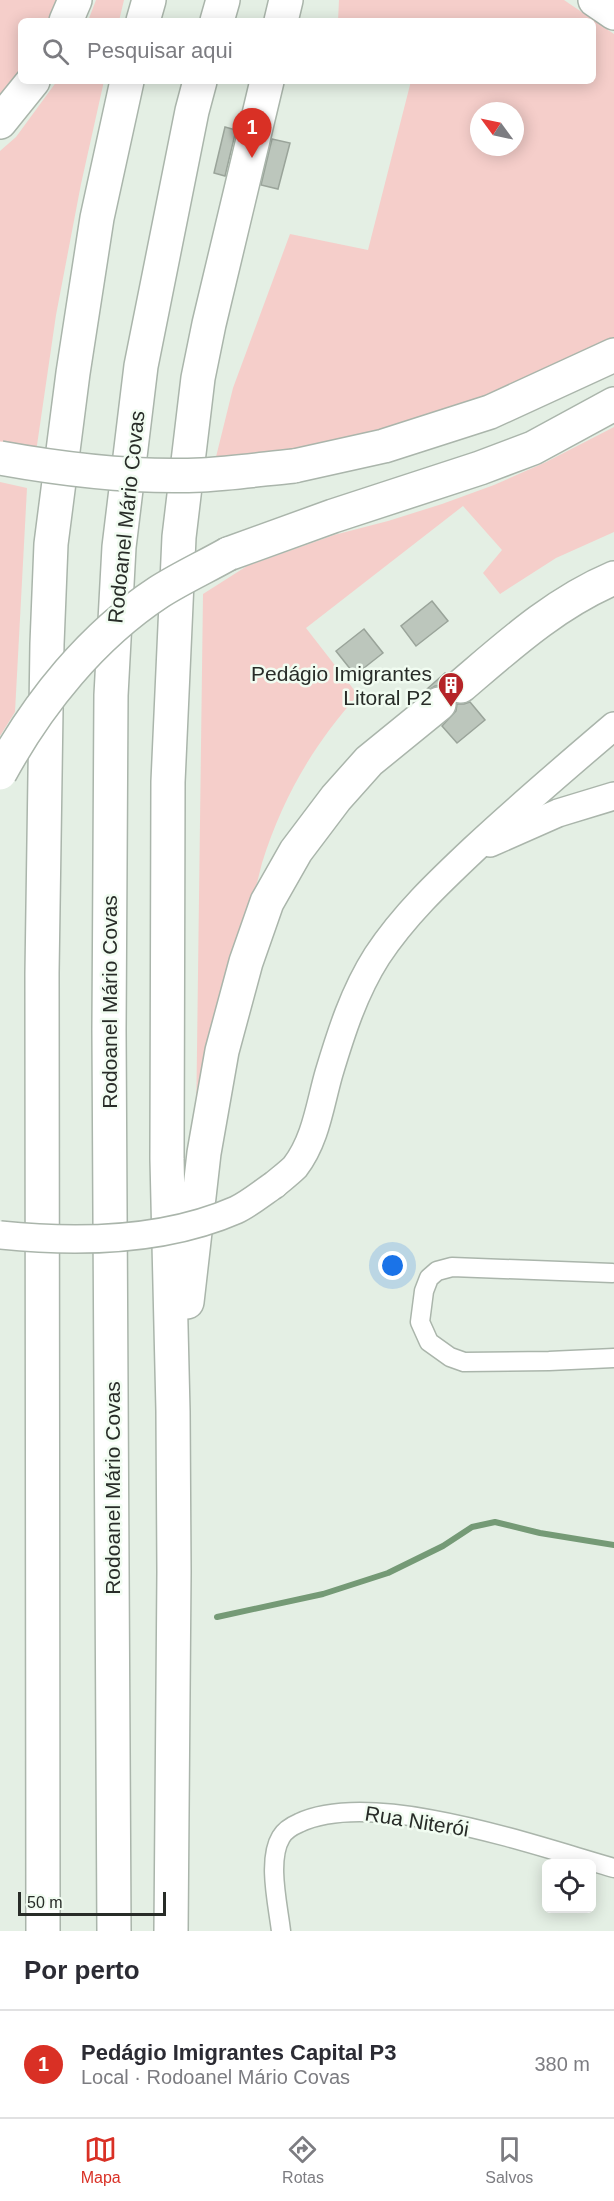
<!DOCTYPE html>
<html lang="pt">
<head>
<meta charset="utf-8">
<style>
	body { margin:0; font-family:Arial,sans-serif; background:#f2f2f3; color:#2b2b33 }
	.controls { position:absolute; right:18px; bottom:18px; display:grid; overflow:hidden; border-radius:9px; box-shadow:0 3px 15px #0003 }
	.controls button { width:54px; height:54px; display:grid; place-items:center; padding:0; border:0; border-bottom:2px solid #e1e1e2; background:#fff; color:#2b2b33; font:30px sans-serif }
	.compass { position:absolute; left:470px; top:102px; width:54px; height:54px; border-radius:50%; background:#fff; box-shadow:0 3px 15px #0003; rotate:303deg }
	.scale { position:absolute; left:18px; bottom:15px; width:148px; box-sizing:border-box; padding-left:6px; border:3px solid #282c28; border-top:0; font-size:16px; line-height:21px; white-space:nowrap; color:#282c28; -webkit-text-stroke:4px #f1fcf1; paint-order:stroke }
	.you { position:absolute; left:393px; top:1266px; width:21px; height:21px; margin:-15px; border:4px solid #fff; border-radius:50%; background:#1a73e8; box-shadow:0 0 0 9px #1a73e833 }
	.badge { display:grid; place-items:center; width:39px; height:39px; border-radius:50%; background:#d93025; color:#fff; font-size:20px; font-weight:700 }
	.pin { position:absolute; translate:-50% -50px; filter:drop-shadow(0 2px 3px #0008) }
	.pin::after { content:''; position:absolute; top:32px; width:21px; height:18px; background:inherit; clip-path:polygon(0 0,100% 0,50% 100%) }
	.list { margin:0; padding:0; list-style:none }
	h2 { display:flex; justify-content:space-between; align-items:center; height:78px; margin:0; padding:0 24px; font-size:26px }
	h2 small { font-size:20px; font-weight:400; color:#7c7c81 }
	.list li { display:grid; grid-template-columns:39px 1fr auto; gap:18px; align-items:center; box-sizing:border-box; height:108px; padding:0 24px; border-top:2px solid #e1e1e2 }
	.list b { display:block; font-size:22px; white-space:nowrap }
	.list p { margin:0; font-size:20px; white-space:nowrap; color:#7c7c81 }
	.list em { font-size:20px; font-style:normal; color:#7c7c81 }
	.icon { flex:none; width:33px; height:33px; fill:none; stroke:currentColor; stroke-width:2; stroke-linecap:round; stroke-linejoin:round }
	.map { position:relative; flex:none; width:614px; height:1931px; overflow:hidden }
	.search { position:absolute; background:#fff; box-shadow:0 3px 15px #0003; left:18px; right:18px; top:18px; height:66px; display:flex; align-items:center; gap:15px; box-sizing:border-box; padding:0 21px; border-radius:9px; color:#7c7c81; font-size:22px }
	.sheet { height:186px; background:#fff }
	nav { display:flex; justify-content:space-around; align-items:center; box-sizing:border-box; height:84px; border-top:2px solid #e1e1e2; background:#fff; font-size:16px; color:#7c7c81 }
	nav a { display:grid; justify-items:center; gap:3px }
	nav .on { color:#d93025 }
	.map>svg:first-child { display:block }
</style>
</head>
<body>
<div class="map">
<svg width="614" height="1931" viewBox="0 0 614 1931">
	<rect width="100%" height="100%" fill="#e4efe4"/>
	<g fill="#f5ceca" fill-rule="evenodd">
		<path d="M0,0H67L59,21H21V81L0,113Z"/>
		<path d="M96,0H124L119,21H88Z"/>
		<path d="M339,0H564L614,34V339L548,372L431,418L291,453L216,457L233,388L290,234L368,250L411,81H593V21H338ZM479,111H515V147H479Z"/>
		<path d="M57,81H104L81,184L56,315L36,452L0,445V151L16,137Z"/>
		<path d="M614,427V532L556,558L500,594L483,573L502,550L463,506L306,628L358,695C313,745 282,799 262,863L196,1126L203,594L247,566L334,535L388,521L442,504L494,485L546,462Z"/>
		<path d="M0,482L27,488L15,712L0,736Z"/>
	</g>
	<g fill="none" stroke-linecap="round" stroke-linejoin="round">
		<path stroke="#759a76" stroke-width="6" d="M217,1617L323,1594L388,1573L443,1546L472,1527L495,1522L540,1533L614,1545"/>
	</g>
	<g fill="#bcc6bc" stroke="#9aa49a" stroke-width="1.5">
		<path d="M225,127L236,130L225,176L214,173Z"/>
		<path d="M272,139L290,143L278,189L261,185Z"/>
		<path d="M432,601L448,621L416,646L401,626Z"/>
		<path d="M364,629L383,653L355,675L336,651Z"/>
		<path d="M445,673L447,675L443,686H435L418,697Z"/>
		<path d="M470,702L485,720L457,743L442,726L456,711L457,704H464Z"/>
	</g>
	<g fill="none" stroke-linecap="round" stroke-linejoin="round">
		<g stroke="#aab5ab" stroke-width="21">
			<g id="minor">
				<path d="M612,1273L452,1267L437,1271L429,1278L424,1291L420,1322L429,1342L450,1357L464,1362L549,1361L614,1358"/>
				<path d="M281,1931C278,1905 267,1860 281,1837C285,1830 292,1826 299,1823C373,1788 536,1846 614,1868"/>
			</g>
		</g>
		<g stroke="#aab5ab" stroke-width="30">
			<g id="secondary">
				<path d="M490,843L558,813L614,796"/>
				<path d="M274,1185C281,1179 289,1173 295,1167C316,1140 320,1104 329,1073C341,1033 354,992 377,956C404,915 439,882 474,849C520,806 567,766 614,726"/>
			</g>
		</g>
		<g stroke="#aab5ab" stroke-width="36">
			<g id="motorway">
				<path d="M595,0L614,13"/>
				<path d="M66,21L75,0"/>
				<path d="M143,21L149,0"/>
				<path d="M217,21L223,0"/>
				<path d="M281,21L286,0"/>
				<path d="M0,122L33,81"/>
				<path d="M294,466L384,446L490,412L614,355"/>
				<path d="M228,554L333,516L480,468L533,448L614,404"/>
				<path d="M461,686C509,645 555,603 614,578"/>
				<path d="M187,1302L204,1153L222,1051L246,962L267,902L296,851L336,798L369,761L439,704"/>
				<path d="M43,1931L42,973L47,644L51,544L73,373L97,218L127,81"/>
				<path d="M114,1931L109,1030L111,695L119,547L141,366L192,111L200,81"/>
				<path d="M171,1931L174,1572L173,1411L167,1159L168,782L179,537L198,378L209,324L267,81"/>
			</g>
		</g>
		<use href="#minor" stroke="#fff" stroke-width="18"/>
		<use href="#secondary" stroke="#fff" stroke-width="27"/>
		<use href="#motorway" stroke="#fff" stroke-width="33"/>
		<g stroke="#aab5ab" stroke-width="30" stroke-linecap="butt">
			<path id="secondary-bridge" d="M0,1235C77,1243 163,1242 236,1210C249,1204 262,1193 274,1185"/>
		</g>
		<g stroke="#aab5ab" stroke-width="36" stroke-linecap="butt">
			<g id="motorway-bridge">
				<path d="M0,458C66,470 135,478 202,475C233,473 264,469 294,466"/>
				<path d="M0,773C38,703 92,636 159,592C181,578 205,567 228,554"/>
			</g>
		</g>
		<use href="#secondary-bridge" stroke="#fff" stroke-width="27"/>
		<use href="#motorway-bridge" stroke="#fff" stroke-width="33"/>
	</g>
	<defs>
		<g id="building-pin" transform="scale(1.35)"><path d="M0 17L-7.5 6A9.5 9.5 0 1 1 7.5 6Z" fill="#b52428" stroke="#f1fcf1"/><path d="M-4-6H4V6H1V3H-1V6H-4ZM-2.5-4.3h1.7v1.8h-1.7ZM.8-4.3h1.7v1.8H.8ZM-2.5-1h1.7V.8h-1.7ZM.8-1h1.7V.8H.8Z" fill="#fff"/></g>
	</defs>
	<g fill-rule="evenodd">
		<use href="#building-pin" x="451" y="685"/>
	</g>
	<g text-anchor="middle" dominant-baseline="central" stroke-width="5" stroke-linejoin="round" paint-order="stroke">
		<g font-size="21" fill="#282c28" stroke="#f1fcf1">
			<text transform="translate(126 517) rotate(-84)">Rodoanel Mário Covas</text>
			<text transform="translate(109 1002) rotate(-90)">Rodoanel Mário Covas</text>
			<text transform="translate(112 1488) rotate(-90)">Rodoanel Mário Covas</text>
			<text transform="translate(417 1821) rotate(9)">Rua Niterói</text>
		</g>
		<g font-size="21" fill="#282c28" stroke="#f1fcf1" text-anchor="end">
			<text x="432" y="673">Pedágio Imigrantes<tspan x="432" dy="24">Litoral P2</tspan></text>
		</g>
	</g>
</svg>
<div class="controls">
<button><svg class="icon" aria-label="locate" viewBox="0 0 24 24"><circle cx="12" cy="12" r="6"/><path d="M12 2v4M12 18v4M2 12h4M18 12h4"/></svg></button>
</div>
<svg class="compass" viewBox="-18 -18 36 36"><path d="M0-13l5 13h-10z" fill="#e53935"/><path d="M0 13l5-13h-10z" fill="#7c7c81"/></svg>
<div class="scale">50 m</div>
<div class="you"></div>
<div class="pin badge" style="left:252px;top:158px">1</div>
<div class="search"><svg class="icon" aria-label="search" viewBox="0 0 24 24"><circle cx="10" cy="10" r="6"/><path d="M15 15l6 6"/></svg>Pesquisar aqui</div>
</div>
<section class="sheet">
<h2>Por perto<small></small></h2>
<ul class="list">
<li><span class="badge">1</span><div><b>Pedágio Imigrantes Capital P3</b><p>Local · Rodoanel Mário Covas</p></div><em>380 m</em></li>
</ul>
</section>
<nav>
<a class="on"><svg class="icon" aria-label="map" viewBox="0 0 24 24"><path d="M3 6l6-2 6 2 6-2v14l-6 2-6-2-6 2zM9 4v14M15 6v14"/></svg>Mapa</a>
<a><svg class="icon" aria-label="directions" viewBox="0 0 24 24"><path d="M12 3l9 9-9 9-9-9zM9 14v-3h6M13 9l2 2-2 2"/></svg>Rotas</a>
<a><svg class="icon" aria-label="saved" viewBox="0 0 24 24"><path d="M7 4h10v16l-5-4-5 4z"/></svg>Salvos</a>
</nav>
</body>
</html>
